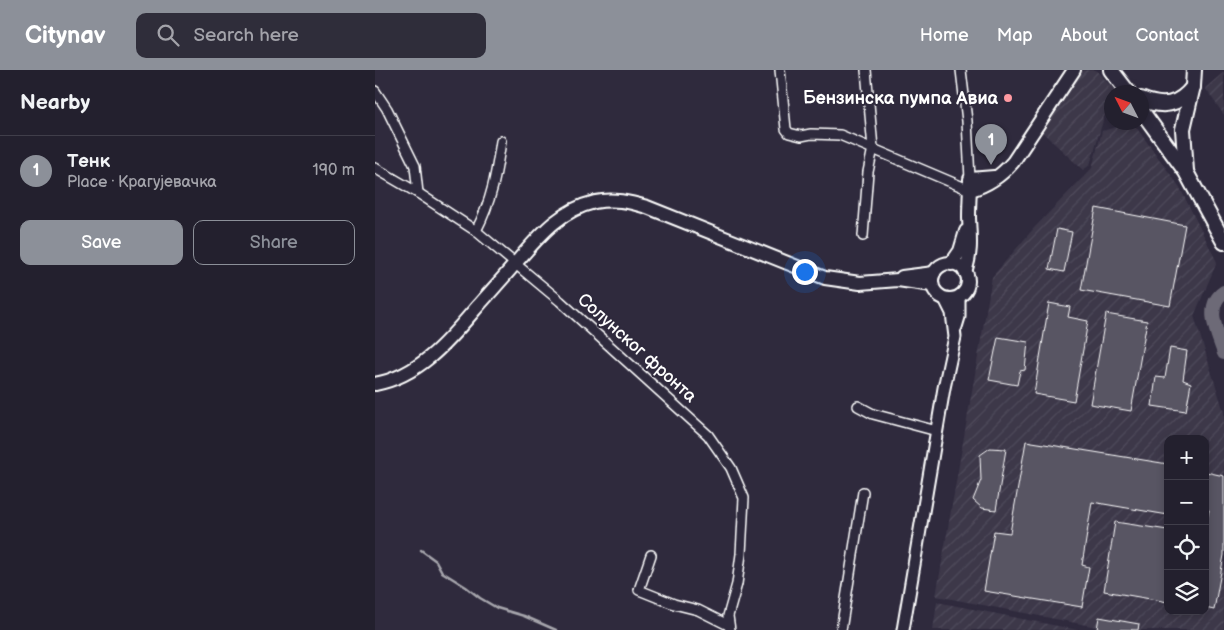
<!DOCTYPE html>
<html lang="en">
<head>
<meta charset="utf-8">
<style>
	body { margin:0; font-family:"Balsamiq Sans",sans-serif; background:#2f2d3a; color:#f1f3f6 }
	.controls { position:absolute; right:15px; bottom:15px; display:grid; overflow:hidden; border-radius:10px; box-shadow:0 2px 8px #0003 }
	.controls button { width:45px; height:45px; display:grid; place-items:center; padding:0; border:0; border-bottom:1px solid #403e4a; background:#23202e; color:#f1f3f6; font:25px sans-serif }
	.compass { position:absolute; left:729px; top:15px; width:45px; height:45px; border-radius:50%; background:#23202e; box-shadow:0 2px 8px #0003; rotate:312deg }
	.you { position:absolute; left:429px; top:201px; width:18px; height:18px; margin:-12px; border:4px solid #fff; border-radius:50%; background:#1a73e8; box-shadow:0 0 0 8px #1a73e833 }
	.badge { display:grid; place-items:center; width:32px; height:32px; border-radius:50%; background:#8c9099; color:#fff; font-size:16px; font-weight:700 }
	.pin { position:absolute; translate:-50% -41px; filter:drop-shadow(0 1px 2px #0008) }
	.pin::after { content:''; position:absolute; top:26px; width:18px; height:15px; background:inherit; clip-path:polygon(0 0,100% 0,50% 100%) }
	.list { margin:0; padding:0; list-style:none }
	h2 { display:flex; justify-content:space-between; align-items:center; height:65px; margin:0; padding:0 20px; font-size:21px }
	h2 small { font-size:16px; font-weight:400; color:#a3a3aa }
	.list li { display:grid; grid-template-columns:32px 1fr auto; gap:15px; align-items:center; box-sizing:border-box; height:70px; padding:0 20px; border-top:1px solid #403e4a }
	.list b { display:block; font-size:19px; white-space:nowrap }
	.list p { margin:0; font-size:16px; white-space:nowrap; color:#a3a3aa }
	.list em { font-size:16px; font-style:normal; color:#a3a3aa }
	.actions { display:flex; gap:10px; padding:15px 20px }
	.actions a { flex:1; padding:11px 0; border:1px solid #8c9099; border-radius:10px; text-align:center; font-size:18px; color:#8c9099 }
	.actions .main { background:#8c9099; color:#fff }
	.icon { flex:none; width:28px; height:28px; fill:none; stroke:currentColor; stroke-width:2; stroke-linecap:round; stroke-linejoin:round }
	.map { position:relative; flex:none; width:849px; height:560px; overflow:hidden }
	header { display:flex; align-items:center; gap:30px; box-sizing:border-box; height:70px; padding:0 25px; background:#8c9099; color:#fff }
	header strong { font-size:24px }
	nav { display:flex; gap:28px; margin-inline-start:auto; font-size:18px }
	.search { width:350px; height:45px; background:#2f2d3a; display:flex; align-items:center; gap:12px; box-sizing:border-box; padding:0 18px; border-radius:10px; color:#a3a3aa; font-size:19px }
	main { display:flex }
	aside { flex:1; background:#23202e }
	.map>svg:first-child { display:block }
</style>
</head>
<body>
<header>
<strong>Citynav</strong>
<div class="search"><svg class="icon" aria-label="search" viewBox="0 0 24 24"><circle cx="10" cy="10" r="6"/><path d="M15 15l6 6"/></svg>Search here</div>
<nav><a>Home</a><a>Map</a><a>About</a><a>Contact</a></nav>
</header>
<main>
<aside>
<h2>Nearby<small></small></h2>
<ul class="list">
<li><span class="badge">1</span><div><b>Тенк</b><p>Place · Крагујевачка</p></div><em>190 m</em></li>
</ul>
<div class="actions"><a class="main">Save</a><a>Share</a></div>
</aside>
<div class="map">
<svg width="849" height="560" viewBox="0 0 849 560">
	<defs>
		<pattern id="industrial-furrows" width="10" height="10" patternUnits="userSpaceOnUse" patternTransform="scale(1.25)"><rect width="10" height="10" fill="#3c3749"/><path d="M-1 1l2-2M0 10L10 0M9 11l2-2" fill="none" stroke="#504b5b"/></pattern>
	</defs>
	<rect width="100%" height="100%" fill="#2f2a3d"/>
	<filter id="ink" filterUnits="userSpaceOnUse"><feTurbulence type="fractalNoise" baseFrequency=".02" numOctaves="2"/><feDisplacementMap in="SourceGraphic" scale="10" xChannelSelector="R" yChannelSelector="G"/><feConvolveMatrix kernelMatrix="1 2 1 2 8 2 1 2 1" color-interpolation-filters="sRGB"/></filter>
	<g filter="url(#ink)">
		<g fill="url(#industrial-furrows)" fill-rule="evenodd">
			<path d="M707,0H721L741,22H736V35L732,37L715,95L708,100L667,62Z"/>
			<path d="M849,2V45L830,18Z"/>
			<path d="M755,53H758L804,116L842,192L819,246L849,342V560H737L561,526L617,207L659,158L717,98L727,61ZM793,369H830V541H793Z"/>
			<path d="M562,532L703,560H558Z"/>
		</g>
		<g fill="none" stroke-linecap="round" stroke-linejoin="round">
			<path stroke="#a7a6ad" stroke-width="2.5" d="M46,480L61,491L67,502L91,517L105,528L122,538L149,546L181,560"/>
			<path stroke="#6d6a77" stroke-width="14" d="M849,222C828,236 843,265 849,283"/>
		</g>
		<g fill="#595564" stroke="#fff">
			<path d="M721,138L810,155L795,236L706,220Z"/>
			<path d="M682,159L697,162L689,202L674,199Z"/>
			<path d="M674,233L695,237L693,247L713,251L699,331L659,324Z"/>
			<path d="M731,244L772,251L756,341L715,334Z"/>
			<path d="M623,267L653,272L650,300L645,301L642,315L614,310Z"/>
			<path d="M795,278L812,281L808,310L816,313L811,341L777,336L781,307L790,308Z"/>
			<path d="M651,371L793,394V445L717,432L707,495L714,497L707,537L609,521L619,461L635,463Z"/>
			<path d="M615,378L631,379L621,440L607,438L598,430L606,410L605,385Z"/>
			<path d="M831,402L849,406V485L839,540L830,538V459L834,440L830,439Z"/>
			<path d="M740,452L793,460V532L729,521Z"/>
			<path d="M724,547L764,554L763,560L722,559Z"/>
		</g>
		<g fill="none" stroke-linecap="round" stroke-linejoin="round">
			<g stroke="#fff" stroke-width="12">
				<g id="minor">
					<path d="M405,0L411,59L414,63L426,66L436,64L465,65L595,120"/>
					<path d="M586,0L592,51L595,109"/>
					<path d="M0,21L12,39L40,96L43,123"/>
					<path d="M0,98L43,123L101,161L185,231L333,365L356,398L369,428L366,484L362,514L353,546L355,560"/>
					<path d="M101,161C117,130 121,105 126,71"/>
					<path d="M488,166L493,102L498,78L491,0"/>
					<path d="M483,336L498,344L562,361"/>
					<path d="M276,485L264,520L299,534L323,540L353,555"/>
					<path d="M466,560L488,422"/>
				</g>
			</g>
			<g stroke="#fff" stroke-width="15">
				<g id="tertiary">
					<path d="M581,257L584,247V227"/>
					<path d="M528,560L569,318L580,267L577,243L570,229"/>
				</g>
			</g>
			<g stroke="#fff" stroke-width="16">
				<g id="secondary">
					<path d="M595,120C613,115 626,106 638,92L699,0"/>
					<circle cx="575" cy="211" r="18"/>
					<path d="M576,194L585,181L591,161"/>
					<path d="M590,202C597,181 595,169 594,148C594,135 595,122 595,109L619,107"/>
					<path d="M527,207L559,203"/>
					<path d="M0,314C45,306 74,270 102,237C116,221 131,205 145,188C166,164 186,140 220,132C238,128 255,132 272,137L450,208L485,213L523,210L557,215"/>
				</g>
			</g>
			<g stroke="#fff" stroke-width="18">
				<g id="primary">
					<path d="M736,0L753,22"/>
					<path d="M766,29C788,38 803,36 818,17"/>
					<path d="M766,40L811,102L849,172"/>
					<path d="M811,101L808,59L818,16L819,0"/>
				</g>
			</g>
			<use href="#minor" stroke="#2f2a3d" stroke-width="9"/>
			<use href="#tertiary" stroke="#2f2a3d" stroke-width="11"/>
			<use href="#secondary" stroke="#2f2a3d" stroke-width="12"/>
			<use href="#primary" stroke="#2f2a3d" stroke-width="14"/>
		</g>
	</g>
	<circle fill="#ff9aa2" stroke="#2f2a3d" stroke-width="2" cx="633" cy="28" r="5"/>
	<g text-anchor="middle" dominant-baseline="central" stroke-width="4" stroke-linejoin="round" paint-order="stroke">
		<g font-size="18" font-weight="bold" fill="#fff" stroke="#2f2a3d" text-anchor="end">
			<text x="623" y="28">Бензинска пумпа Авиа</text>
		</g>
		<g font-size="18" fill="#fff" stroke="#2f2a3d">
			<text transform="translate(262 278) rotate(42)">Солунског фронта</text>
		</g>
	</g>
</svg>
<div class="controls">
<button>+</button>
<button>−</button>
<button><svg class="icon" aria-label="locate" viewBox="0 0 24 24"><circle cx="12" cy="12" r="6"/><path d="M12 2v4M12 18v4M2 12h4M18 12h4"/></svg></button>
<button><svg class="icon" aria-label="layers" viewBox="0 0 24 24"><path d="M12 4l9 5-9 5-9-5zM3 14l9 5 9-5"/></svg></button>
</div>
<svg class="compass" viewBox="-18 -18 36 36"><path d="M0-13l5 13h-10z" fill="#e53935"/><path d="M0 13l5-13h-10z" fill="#a3a3aa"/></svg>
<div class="you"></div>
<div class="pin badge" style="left:616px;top:95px">1</div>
</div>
</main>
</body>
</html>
